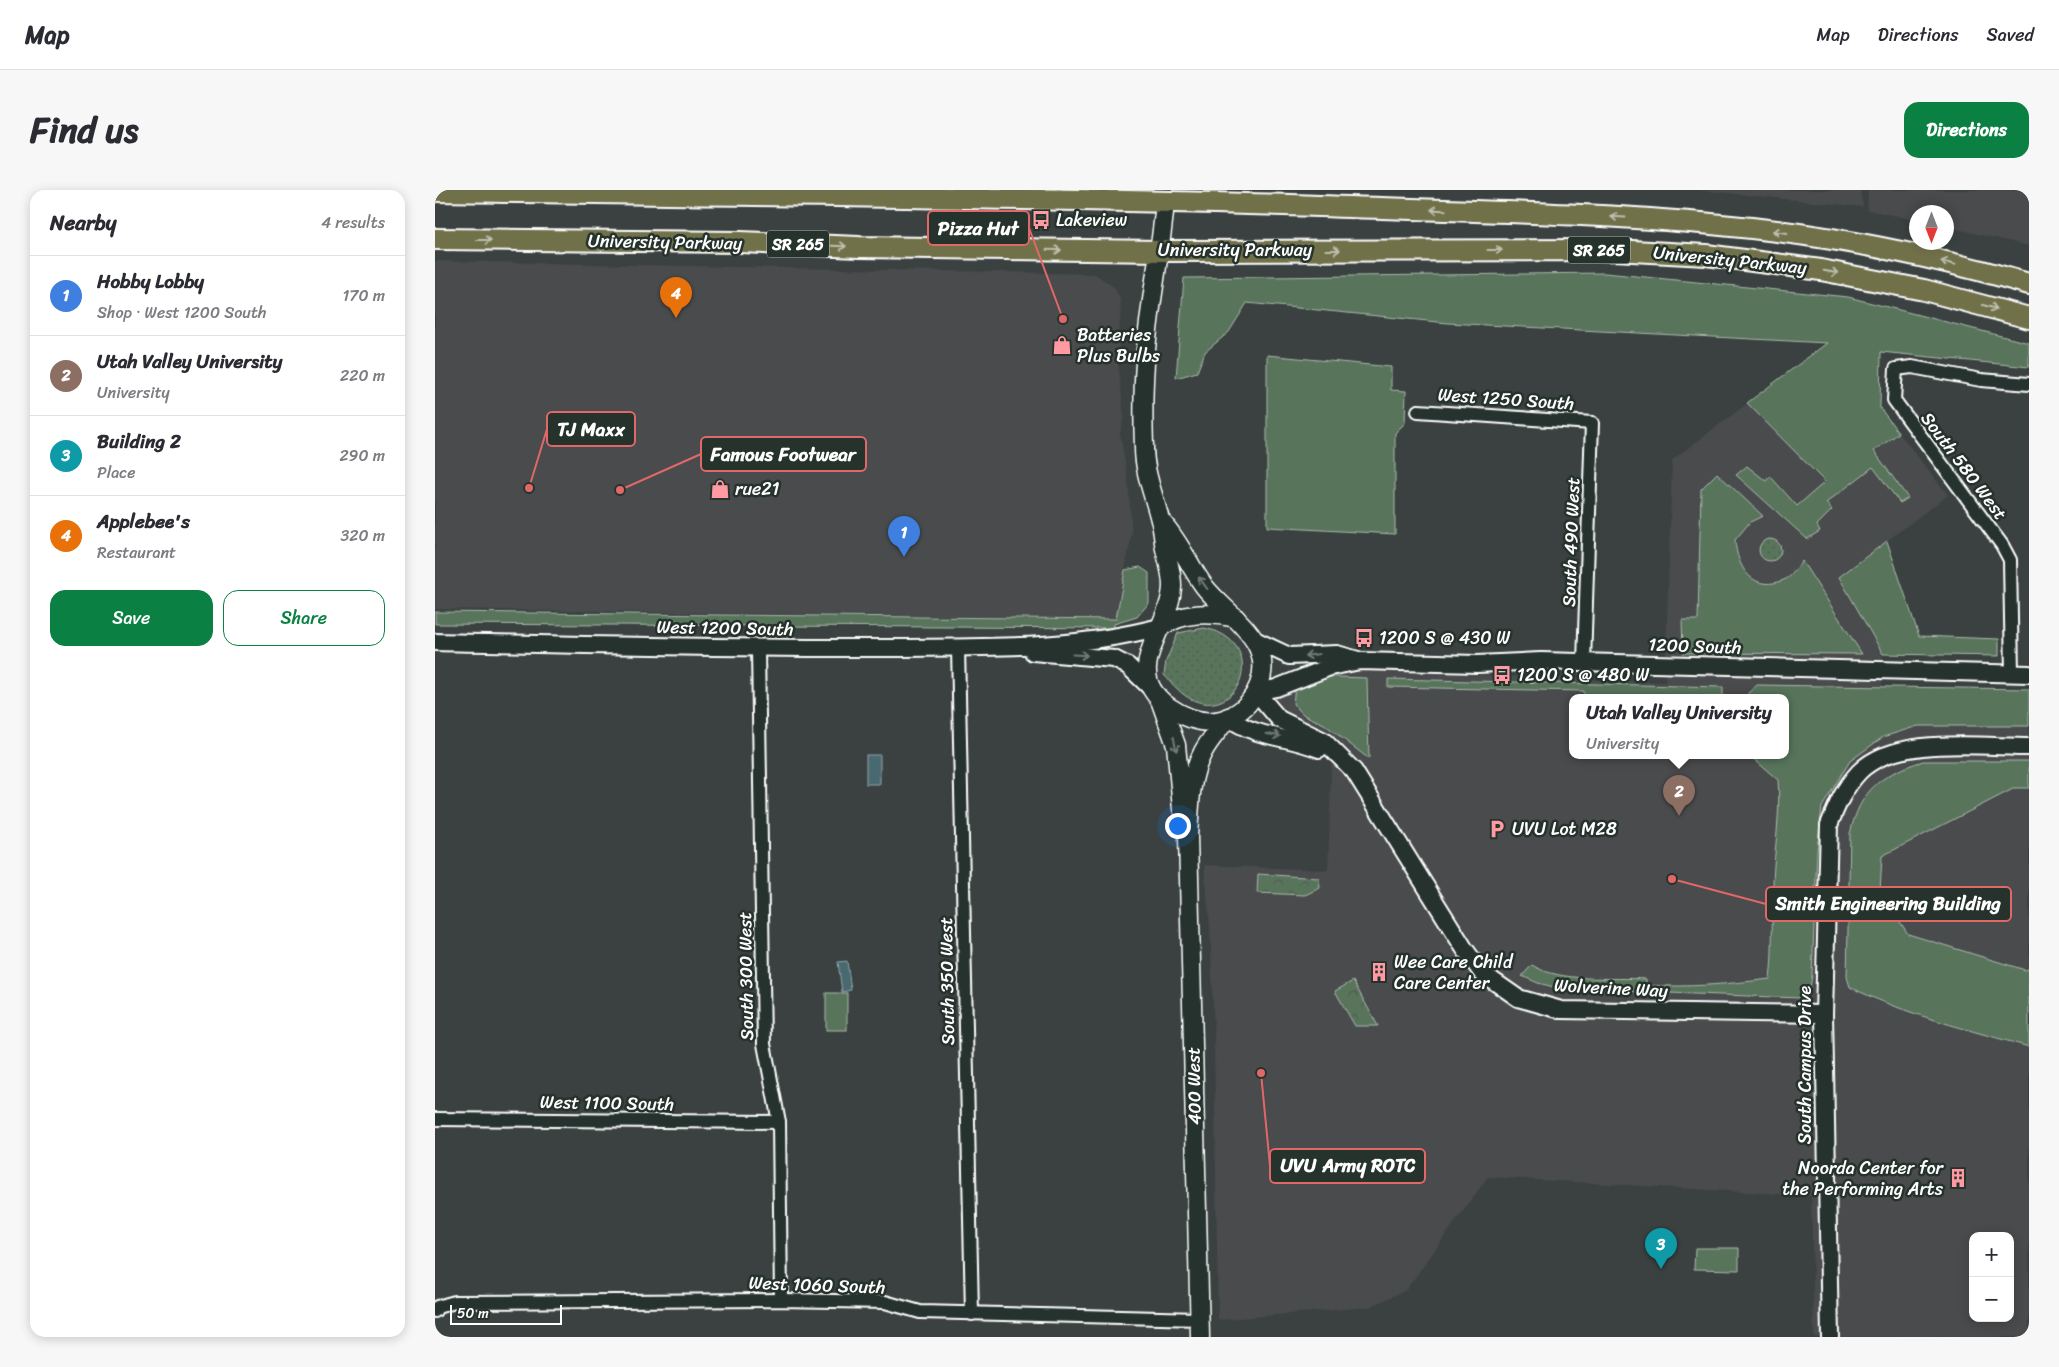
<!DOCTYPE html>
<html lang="en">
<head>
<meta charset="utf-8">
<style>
	body { margin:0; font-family:Sriracha,sans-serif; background:#f7f7f7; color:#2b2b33 }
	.controls { position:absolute; right:15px; bottom:15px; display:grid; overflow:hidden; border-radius:10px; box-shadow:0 2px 12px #0003 }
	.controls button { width:45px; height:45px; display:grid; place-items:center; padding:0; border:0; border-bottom:1px solid #e1e1e2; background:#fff; color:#2b2b33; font:25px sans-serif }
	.compass { position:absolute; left:1474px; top:15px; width:45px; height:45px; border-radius:50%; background:#fff; box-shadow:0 2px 12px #0003; rotate:180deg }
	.scale { position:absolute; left:15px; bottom:12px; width:112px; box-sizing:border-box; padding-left:5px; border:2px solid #fff; border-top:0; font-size:14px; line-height:18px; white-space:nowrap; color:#fff; -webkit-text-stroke:4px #26332d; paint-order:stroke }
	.you { position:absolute; left:742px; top:635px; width:18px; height:18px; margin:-12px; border:4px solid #fff; border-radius:50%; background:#1a73e8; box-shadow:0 0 0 8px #1a73e833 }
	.badge { display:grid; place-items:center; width:32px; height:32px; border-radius:50%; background:#0b8043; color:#fff; font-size:16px; font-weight:700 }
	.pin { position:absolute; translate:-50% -41px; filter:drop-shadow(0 1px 2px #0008) }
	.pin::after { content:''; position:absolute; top:26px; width:18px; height:15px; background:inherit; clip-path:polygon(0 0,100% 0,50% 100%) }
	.popup { position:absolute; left:1134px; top:504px; width:220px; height:65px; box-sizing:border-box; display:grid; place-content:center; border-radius:10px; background:#fff; filter:drop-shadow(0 1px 4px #0005); font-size:16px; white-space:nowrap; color:#7c7c81 }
	.popup b { font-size:19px; color:#2b2b33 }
	.popup::after { content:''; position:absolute; left:50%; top:100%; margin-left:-10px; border:10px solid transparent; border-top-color:#fff }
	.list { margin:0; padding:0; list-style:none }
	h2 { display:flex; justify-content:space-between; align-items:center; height:65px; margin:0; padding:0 20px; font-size:21px }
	h2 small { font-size:16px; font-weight:400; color:#7c7c81 }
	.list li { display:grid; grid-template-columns:32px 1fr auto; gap:15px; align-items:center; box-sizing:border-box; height:80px; padding:0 20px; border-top:1px solid #e1e1e2 }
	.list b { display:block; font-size:19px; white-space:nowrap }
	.list p { margin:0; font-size:16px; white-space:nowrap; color:#7c7c81 }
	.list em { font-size:16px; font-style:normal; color:#7c7c81 }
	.actions { display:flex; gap:10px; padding:15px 20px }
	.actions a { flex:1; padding:11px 0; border:1px solid #0b8043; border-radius:15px; text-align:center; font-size:18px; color:#0b8043 }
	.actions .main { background:#0b8043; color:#fff }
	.map { position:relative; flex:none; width:1594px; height:1147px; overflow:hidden; border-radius:15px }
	header { display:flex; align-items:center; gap:30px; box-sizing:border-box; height:70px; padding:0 25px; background:#fff; border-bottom:1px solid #e1e1e2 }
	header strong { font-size:24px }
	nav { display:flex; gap:28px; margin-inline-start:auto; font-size:18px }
	.intro { display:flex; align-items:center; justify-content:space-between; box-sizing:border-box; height:120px; padding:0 30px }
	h1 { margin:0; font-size:35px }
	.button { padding:12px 22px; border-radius:15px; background:#0b8043; color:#fff; font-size:18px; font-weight:700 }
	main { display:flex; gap:30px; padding:0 30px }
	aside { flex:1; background:#fff; border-radius:15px; box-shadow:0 2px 12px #0003 }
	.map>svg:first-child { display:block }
</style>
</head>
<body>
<header>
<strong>Map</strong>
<nav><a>Map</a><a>Directions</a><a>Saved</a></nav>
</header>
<div class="intro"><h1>Find us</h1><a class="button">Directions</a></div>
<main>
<aside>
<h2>Nearby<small>4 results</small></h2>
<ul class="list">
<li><span class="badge" style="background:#3f7fe0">1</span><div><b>Hobby Lobby</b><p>Shop · West 1200 South</p></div><em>170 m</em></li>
<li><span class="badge" style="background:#8d6e63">2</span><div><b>Utah Valley University</b><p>University</p></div><em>220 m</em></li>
<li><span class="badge" style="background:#0f9aa8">3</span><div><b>Building 2</b><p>Place</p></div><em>290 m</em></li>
<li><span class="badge" style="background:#e8710a">4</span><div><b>Applebee's</b><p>Restaurant</p></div><em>320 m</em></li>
</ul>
<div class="actions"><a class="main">Save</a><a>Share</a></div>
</aside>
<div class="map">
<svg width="1594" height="1147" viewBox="0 0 1594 1147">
	<defs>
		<pattern id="park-crowns" width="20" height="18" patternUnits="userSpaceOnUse" patternTransform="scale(1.25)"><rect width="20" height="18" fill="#59745b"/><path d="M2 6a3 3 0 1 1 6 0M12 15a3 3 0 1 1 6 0" fill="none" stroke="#515c52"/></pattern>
		<pattern id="garden-dots" width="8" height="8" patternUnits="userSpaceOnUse" patternTransform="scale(1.25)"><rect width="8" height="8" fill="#59745b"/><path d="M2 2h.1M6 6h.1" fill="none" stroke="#515c52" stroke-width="1.8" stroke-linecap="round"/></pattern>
	</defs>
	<rect width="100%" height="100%" fill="#3a4140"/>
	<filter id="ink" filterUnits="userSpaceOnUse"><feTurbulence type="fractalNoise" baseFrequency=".02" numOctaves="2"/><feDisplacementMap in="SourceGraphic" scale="10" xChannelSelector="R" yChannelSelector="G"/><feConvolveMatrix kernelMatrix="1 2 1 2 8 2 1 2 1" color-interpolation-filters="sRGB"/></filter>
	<g filter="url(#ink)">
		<g fill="#484b4e" fill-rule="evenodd">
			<path d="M1262,0H1425L1428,17Z"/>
			<path d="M1433,0H1594V56L1512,37V22H1482L1481,30L1432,20Z"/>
			<path d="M0,71L660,84L679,97L686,111L683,171L689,227L685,243L693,289L697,343L681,429L0,419Z"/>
			<path d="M1393,153L1513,305L1404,387L1448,459L1447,498L1594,499V1147H1379L1376,1006L1053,987L971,1100L935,1117L783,1130L779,845L775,737L769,675L893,680L897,549L860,532L839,513L841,508L881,487L913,480L1230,492L1237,270ZM1138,507H1350V565H1138ZM1538,1046H1575V1128H1538Z"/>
		</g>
		<g fill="#59745b" stroke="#acbaad">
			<path d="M1170,83L1413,107L1594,153V177L1446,162L1445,218L1464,243L1439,261L1473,308L1465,313L1438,277L1391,313L1397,320L1382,335L1385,341L1372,349L1301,285L1312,276L1331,291L1335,286L1362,316L1390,292L1312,213L1392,153L1013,133L812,113L794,142L770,162L762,182L741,188L749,88Z"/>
			<path d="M832,165L956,177V200L971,201L970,233L960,243V344L832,337Z"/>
			<path d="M1282,283L1328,326L1315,332L1300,350C1302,379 1319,404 1351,389C1357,386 1363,376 1367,371L1427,464L1248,463L1247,430H1263L1266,299Z"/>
			<path d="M1452,351L1484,446L1564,449V466L1448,464L1404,387Z"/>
			<path d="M705,377L714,383V413L702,427L679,434V438L0,434V422L681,429L690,380Z"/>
			<path d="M876,486L932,488L934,569L889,534L869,525L858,514L860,497Z"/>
			<path d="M953,489L1288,497V507H1149V501L953,497Z"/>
			<path d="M1322,495L1594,499V536H1483L1448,547L1415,571L1387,617L1382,661L1377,786L1375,798L1366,808L1127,799L1103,793L1087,786L1097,775C1125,793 1178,787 1211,789V795C1252,798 1294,794 1335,789C1339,757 1336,725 1338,693C1339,659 1346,625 1343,590L1314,565H1350V507H1313V503Z"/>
			<path d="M1488,571H1594V598H1580L1447,666L1445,701L1473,744L1590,780L1594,779V857C1535,840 1471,825 1415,797L1412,787L1415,644C1425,599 1447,584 1488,571Z"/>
			<rect x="391" y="803" width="21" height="37"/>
			<path d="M1260,1058H1304V1080L1259,1079Z"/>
		</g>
		<g fill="url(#park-crowns)" stroke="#acbaad">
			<path d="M823,684L884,688L885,698L870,705L822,703Z"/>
			<path d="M918,791L943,836H920L900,801Z"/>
		</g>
		<g fill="url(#garden-dots)" stroke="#acbaad">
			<circle cx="1335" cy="360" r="11"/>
			<path d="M769,438C834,450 807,531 758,510C746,505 738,494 729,485L731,471L743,443Z"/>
		</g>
		<g fill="#4a6971" stroke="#92a5aa">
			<rect x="431" y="565" width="14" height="29"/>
			<path d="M412,771L416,800L407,802L403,772Z"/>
		</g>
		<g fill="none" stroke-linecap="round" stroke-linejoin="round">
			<g stroke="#fff" stroke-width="16">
				<g id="minor">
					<path d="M983,221L1157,233L1149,472"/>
					<path d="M523,457L537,1124"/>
					<path d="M323,459L329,854L344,932L346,1110"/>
					<path d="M1577,484L1575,370L1567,355L1459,210L1461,179L1477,177L1546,190L1594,194"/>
					<path d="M0,929L344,932"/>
					<path d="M0,1121L2,1117L20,1112L346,1110L450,1112L485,1122L765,1129"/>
				</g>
			</g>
			<g stroke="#fff" stroke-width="20">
				<g id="tertiary">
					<path d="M820,450L854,466L902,464L923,470"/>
					<path d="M0,452C153,455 305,459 458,458C548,457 637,460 725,437"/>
					<path d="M598,462L679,469L693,476L718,500"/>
					<path d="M821,502L841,498L895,477L925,471L1042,474L1106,471L1594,484"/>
					<path d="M821,502L844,529L889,551L919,581L1029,758L1047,783L1083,808L1126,820L1389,824"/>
					<path d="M793,527C819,548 854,546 884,559"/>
					<path d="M1395,1147L1389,824L1394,635C1402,615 1409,598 1424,582C1460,545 1546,557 1594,557"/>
				</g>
			</g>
			<g stroke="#fff" stroke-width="21">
				<g id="secondary">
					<path d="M725,330C744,350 753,374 769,396C792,426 841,450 824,495C819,508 810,519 797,526C775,537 753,530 734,517C683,481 736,439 737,396C737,383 733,371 730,359C728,349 728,339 725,330C719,305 709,283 709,257C708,229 708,201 710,173C713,119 726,65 730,11"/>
					<path d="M725,437C749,422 774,422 801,428"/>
					<path d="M725,510L741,555L747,619"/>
					<path d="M765,1147L753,646C755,618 754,588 768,562C774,550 785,539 793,527"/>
				</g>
			</g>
			<g stroke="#fff" stroke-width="24">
				<g id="primary">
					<path d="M0,1C295,5 590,7 885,16C1019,21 1153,22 1286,35C1390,44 1494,65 1594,94"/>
					<path d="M0,49L305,52L424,57L726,61L1179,60L1271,65L1386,80L1489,100L1594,128"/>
				</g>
			</g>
			<use href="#minor" stroke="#26332d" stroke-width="12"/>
			<use href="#tertiary" stroke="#26332d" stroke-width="16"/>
			<use href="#secondary" stroke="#26332d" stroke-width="18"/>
			<use href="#primary" stroke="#6f704a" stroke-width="20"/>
		</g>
		<defs><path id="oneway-shaft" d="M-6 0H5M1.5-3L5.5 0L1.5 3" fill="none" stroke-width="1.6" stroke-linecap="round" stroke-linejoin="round" transform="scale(1.25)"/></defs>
		<g stroke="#bebfae">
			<use href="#oneway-shaft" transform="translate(1003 20) rotate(-178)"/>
			<use href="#oneway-shaft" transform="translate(1183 27) rotate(-177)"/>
			<use href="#oneway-shaft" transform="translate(1345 42) rotate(-173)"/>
			<use href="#oneway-shaft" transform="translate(49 50)"/>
			<use href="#oneway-shaft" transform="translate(404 56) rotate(2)"/>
			<use href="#oneway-shaft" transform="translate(619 60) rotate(1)"/>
			<use href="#oneway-shaft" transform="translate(898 60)"/>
			<use href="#oneway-shaft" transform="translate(1060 60)"/>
			<use href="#oneway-shaft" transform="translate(1513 73) rotate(-167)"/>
			<use href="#oneway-shaft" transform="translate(1396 82) rotate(10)"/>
			<use href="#oneway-shaft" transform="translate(1555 117) rotate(16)"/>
		</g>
		<g stroke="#727a76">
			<use href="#oneway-shaft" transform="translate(768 393) rotate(-126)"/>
			<use href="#oneway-shaft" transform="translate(645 465) rotate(3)"/>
			<use href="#oneway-shaft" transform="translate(877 465) rotate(173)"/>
			<use href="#oneway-shaft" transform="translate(838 545) rotate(10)"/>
			<use href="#oneway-shaft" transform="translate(740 554) rotate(79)"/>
		</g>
	</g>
	<defs>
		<g id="bus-bare" transform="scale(1.5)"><path d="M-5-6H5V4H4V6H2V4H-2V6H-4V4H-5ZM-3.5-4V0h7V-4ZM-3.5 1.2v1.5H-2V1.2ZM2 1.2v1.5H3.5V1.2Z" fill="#ff9aa2" stroke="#26332d" stroke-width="2.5" paint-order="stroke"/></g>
		<g id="shop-bare" transform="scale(1.5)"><path d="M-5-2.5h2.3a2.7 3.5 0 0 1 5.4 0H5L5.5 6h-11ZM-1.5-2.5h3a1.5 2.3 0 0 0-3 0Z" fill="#ff9aa2" stroke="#26332d" stroke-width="2.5" paint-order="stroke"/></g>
		<g id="parking-bare" transform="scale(1.5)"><path d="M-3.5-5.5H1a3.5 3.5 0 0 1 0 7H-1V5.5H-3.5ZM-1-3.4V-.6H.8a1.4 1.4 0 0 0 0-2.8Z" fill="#ff9aa2" stroke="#26332d" stroke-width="2.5" paint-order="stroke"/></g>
		<g id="building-bare" transform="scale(1.5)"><path d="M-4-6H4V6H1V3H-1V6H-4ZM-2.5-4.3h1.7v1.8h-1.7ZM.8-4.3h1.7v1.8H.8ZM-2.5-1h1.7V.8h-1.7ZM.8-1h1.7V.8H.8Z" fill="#ff9aa2" stroke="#26332d" stroke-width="2.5" paint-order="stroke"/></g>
	</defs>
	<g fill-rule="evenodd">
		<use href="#bus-bare" x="606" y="30"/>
		<use href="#shop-bare" x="627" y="155"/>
		<use href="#shop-bare" x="285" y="299"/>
		<use href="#bus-bare" x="929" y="448"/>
		<use href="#bus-bare" x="1067" y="485"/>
		<use href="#parking-bare" x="1062" y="639"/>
		<use href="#building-bare" x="944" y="782"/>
		<use href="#building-bare" x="1523" y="988"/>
	</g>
	<g text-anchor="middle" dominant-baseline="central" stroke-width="5" stroke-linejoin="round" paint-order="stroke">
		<g fill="#26332d" stroke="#bec2c0" stroke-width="1">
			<rect x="332" y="40.5" width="62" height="27" rx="4"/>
			<rect x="1133" y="46.5" width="62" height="27" rx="4"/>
		</g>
		<g font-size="16" font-weight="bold" fill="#fff">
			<text x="363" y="54">SR 265</text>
			<text x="1164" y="60">SR 265</text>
		</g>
		<g font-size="18" fill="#fff" stroke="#26332d" text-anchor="start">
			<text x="621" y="30">Lakeview</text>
			<text x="642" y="145">Batteries<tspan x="642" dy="21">Plus Bulbs</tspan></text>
			<text x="300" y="299">rue21</text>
			<text x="944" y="448">1200 S @ 430 W</text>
			<text x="1082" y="485">1200 S @ 480 W</text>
			<text x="1077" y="639">UVU Lot M28</text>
			<text x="959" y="772">Wee Care Child<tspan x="959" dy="21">Care Center</tspan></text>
			<text x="1508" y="978" text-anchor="end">Noorda Center for<tspan x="1508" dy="21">the Performing Arts</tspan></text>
		</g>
		<g font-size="18" fill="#fff" stroke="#26332d">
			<text transform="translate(230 52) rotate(1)">University Parkway</text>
			<text x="800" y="60">University Parkway</text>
			<text transform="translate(1295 70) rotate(6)">University Parkway</text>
			<text transform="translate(1071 209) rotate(4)">West 1250 South</text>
			<text transform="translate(1529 276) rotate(53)">South 580 West</text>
			<text transform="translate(1136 352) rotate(-88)">South 490 West</text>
			<text transform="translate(290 438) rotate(1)">West 1200 South</text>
			<text transform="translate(1260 456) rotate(2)">1200 South</text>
			<text transform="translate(311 786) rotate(-91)">South 300 West</text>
			<text transform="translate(512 791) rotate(-91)">South 350 West</text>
			<text transform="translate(1176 798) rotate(3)">Wolverine Way</text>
			<text transform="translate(1370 875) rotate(-90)">South Campus Drive</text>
			<text transform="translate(759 896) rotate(-91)">400 West</text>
			<text transform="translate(172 913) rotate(1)">West 1100 South</text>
			<text transform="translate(382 1095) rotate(2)">West 1060 South</text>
		</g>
	</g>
	<path fill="none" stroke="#e26868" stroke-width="2" d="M628 129L594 38M94 298L112 239M185 300L266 264M1237 689L1331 714M826 883L835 976"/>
	<g fill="#e26868" stroke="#26332d" stroke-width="2">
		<circle cx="628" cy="129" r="5"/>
		<circle cx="94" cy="298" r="5"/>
		<circle cx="185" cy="300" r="5"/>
		<circle cx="1237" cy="689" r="5"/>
		<circle cx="826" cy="883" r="5"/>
	</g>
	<g fill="#26332d" stroke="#e26868" stroke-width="2">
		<rect x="493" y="21" width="101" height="34" rx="5"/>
		<rect x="112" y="222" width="88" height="34" rx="5"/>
		<rect x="266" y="247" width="165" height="34" rx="5"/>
		<rect x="1331" y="697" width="245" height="34" rx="5"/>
		<rect x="835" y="959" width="155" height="34" rx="5"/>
	</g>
	<g font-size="19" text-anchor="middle" font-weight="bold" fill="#fff">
		<text x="543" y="45">Pizza Hut</text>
		<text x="156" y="246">TJ Maxx</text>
		<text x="348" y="271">Famous Footwear</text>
		<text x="1453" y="720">Smith Engineering Building</text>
		<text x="913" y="982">UVU Army ROTC</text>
	</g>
</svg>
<div class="controls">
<button>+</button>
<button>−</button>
</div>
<svg class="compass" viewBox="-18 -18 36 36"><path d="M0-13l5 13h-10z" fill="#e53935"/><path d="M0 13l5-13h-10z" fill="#7c7c81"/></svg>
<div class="scale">50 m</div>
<div class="you"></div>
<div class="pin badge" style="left:469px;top:367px;background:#3f7fe0">1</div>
<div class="pin badge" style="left:1244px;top:626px;background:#8d6e63">2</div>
<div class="popup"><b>Utah Valley University</b>University</div>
<div class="pin badge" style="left:1226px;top:1079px;background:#0f9aa8">3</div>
<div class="pin badge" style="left:241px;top:128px;background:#e8710a">4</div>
</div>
</main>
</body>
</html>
